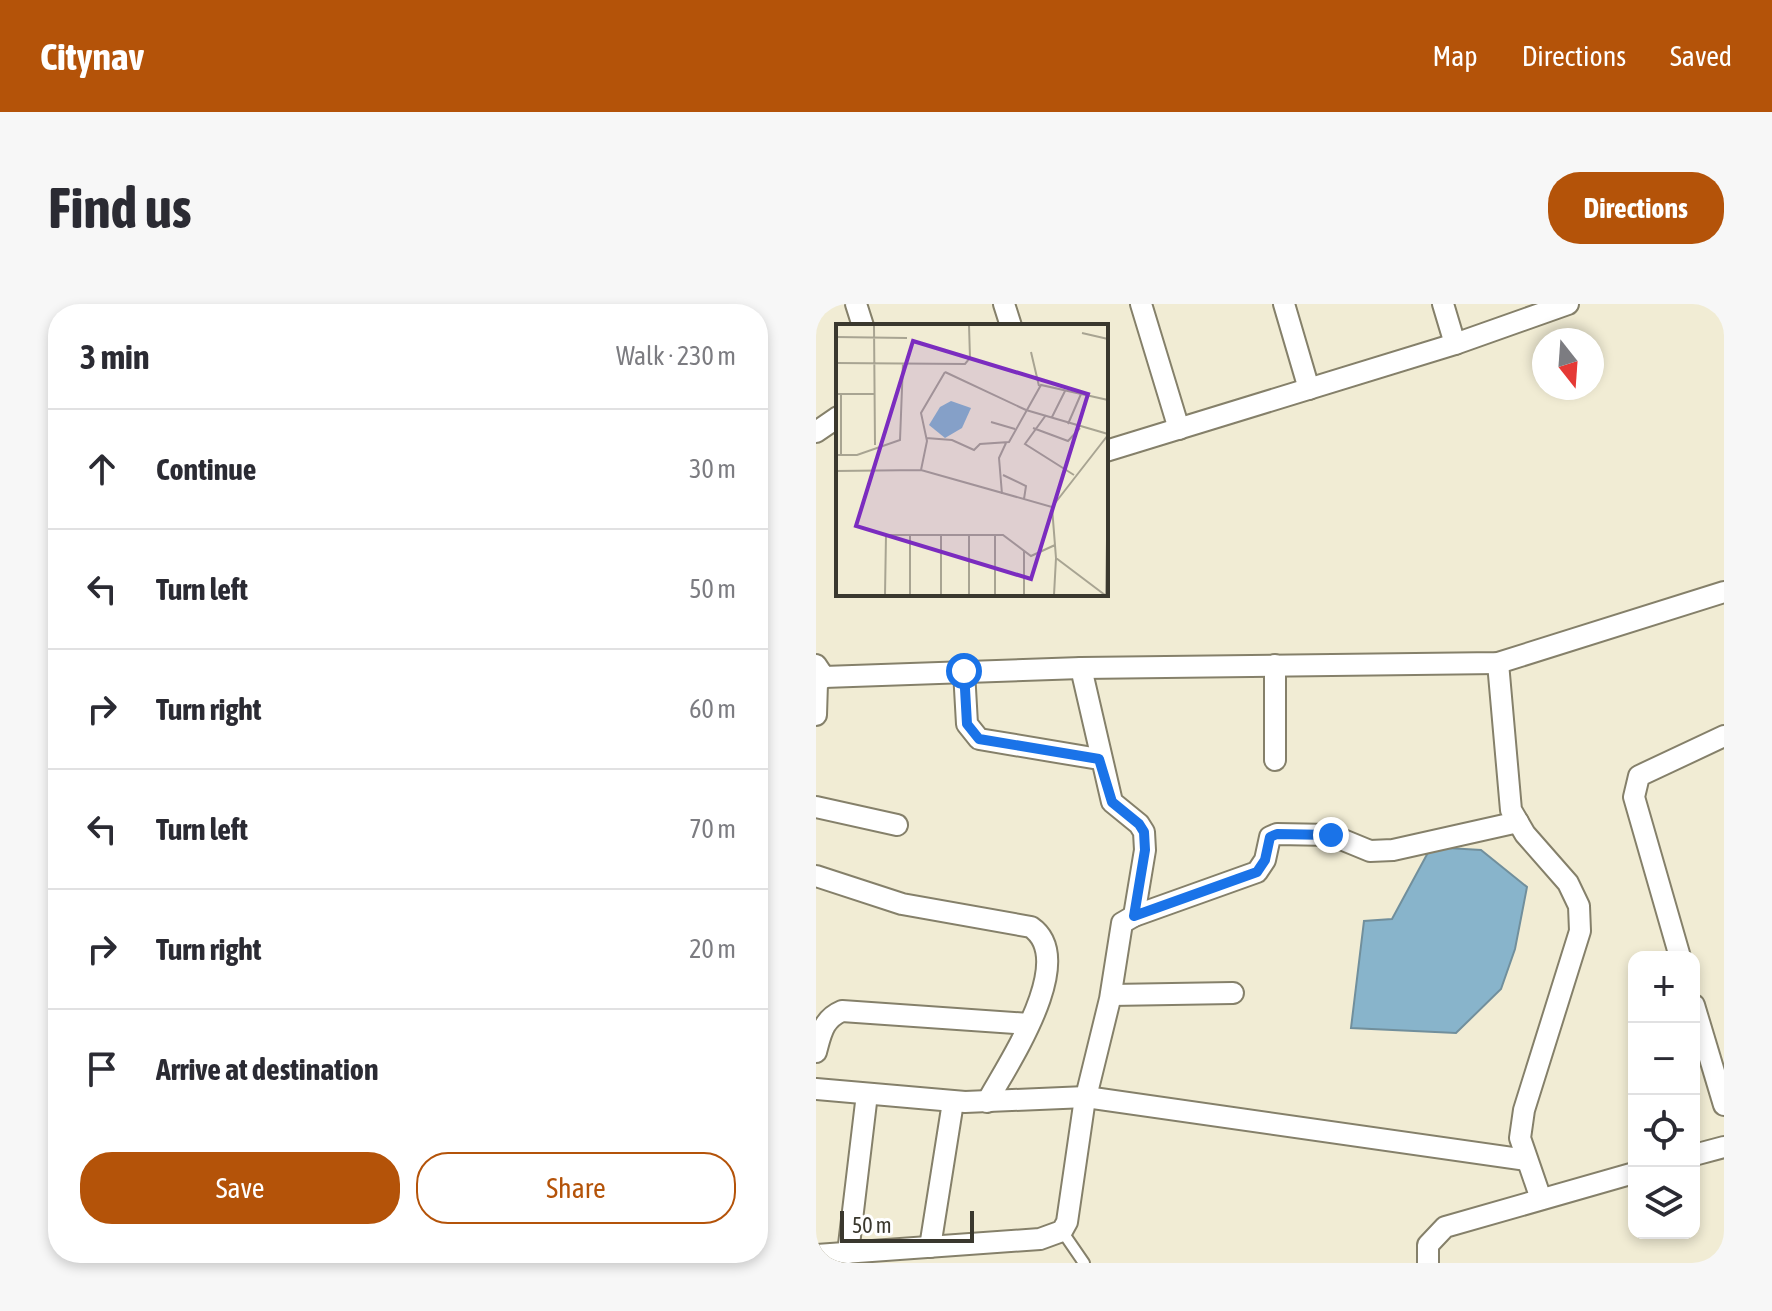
<!DOCTYPE html>
<html lang="en">
<head>
<meta charset="utf-8">
<style>
	body { margin:0; font-family:"Asap Condensed",sans-serif; background:#f7f7f7; color:#2b2b33 }
	.controls { position:absolute; right:24px; bottom:24px; display:grid; overflow:hidden; border-radius:16px; box-shadow:0 4px 12px #0003 }
	.controls button { width:72px; height:72px; display:grid; place-items:center; padding:0; border:0; border-bottom:2px solid #e1e1e2; background:#fff; color:#2b2b33; font:40px sans-serif }
	.compass { position:absolute; left:716px; top:24px; width:72px; height:72px; border-radius:50%; background:#fff; box-shadow:0 4px 12px #0003; rotate:163deg }
	.scale { position:absolute; left:24px; bottom:20px; width:134px; box-sizing:border-box; padding-left:8px; border:4px solid #3a382e; border-top:0; font-size:22px; line-height:28px; white-space:nowrap; color:#3a382e; -webkit-text-stroke:6px #fff; paint-order:stroke }
	.stop { position:absolute; width:24px; height:24px; margin:-18px; border:6px solid #1a73e8; border-radius:50%; background:#fff }
	.stop.end { background:#1a73e8; border-color:#fff; box-shadow:0 2px 8px #0008 }
	.list { margin:0; padding:0; list-style:none }
	h2 { display:flex; justify-content:space-between; align-items:center; height:104px; margin:0; padding:0 32px; font-size:34px }
	h2 small { font-size:26px; font-weight:400; color:#7c7c81 }
	.list li { display:grid; grid-template-columns:52px 1fr auto; gap:24px; align-items:center; box-sizing:border-box; height:120px; padding:0 32px; border-top:2px solid #e1e1e2 }
	.list b { display:block; font-size:30px; white-space:nowrap }
	.list em { font-size:26px; font-style:normal; color:#7c7c81 }
	.actions { display:flex; gap:16px; padding:24px 32px }
	.actions a { flex:1; padding:18px 0; border:2px solid #b45309; border-radius:32px; text-align:center; font-size:28px; color:#b45309 }
	.actions .main { background:#b45309; color:#fff }
	.icon { flex:none; width:44px; height:44px; fill:none; stroke:currentColor; stroke-width:2; stroke-linecap:round; stroke-linejoin:round }
	.map { position:relative; flex:none; width:908px; height:959px; overflow:hidden; border-radius:32px }
	header { display:flex; align-items:center; gap:48px; box-sizing:border-box; height:112px; padding:0 40px; background:#b45309; color:#fff }
	header strong { font-size:38px }
	nav { display:flex; gap:44px; margin-inline-start:auto; font-size:28px }
	.intro { display:flex; align-items:center; justify-content:space-between; box-sizing:border-box; height:192px; padding:0 48px }
	h1 { margin:0; font-size:56px }
	.button { padding:20px 36px; border-radius:32px; background:#b45309; color:#fff; font-size:28px; font-weight:700 }
	main { display:flex; gap:48px; padding:0 48px }
	aside { flex:1; background:#fff; border-radius:32px; box-shadow:0 4px 12px #0003 }
	.map>svg:first-child { display:block }
</style>
</head>
<body>
<header>
<strong>Citynav</strong>
<nav><a>Map</a><a>Directions</a><a>Saved</a></nav>
</header>
<div class="intro"><h1>Find us</h1><a class="button">Directions</a></div>
<main>
<aside>
<h2>3 min<small>Walk · 230 m</small></h2>
<ul class="list">
<li><svg class="icon" aria-label="ahead" viewBox="0 0 24 24"><path d="M12 20V5M6 11l6-6 6 6"/></svg><div><b>Continue</b></div><em>30 m</em></li>
<li><svg class="icon" aria-label="left" viewBox="0 0 24 24"><path d="M17 20v-9H6M10 6l-5 5 5 5"/></svg><div><b>Turn left</b></div><em>50 m</em></li>
<li><svg class="icon" aria-label="right" viewBox="0 0 24 24"><path d="M7 20v-9h11M14 6l5 5-5 5"/></svg><div><b>Turn right</b></div><em>60 m</em></li>
<li><svg class="icon" aria-label="left" viewBox="0 0 24 24"><path d="M17 20v-9H6M10 6l-5 5 5 5"/></svg><div><b>Turn left</b></div><em>70 m</em></li>
<li><svg class="icon" aria-label="right" viewBox="0 0 24 24"><path d="M7 20v-9h11M14 6l5 5-5 5"/></svg><div><b>Turn right</b></div><em>20 m</em></li>
<li><svg class="icon" aria-label="arrive" viewBox="0 0 24 24"><path d="M6 21V4h12l-3 4 3 4H6"/></svg><div><b>Arrive at destination</b></div></li>
</ul>
<div class="actions"><a class="main">Save</a><a>Share</a></div>
</aside>
<div class="map">
<svg width="908" height="959" viewBox="0 0 908 959">
	<rect width="100%" height="100%" fill="#f1ecd4"/>
	<path fill="#88b4cb" stroke="#718f9c" stroke-width="2" d="M615,543L665,546L711,583L699,645L685,685L640,729L535,724L548,617L576,615Z"/>
	<g fill="none" stroke-linecap="round" stroke-linejoin="round">
		<g stroke="#85806a" stroke-width="14">
			<path id="lane" d="M246,927L268,959"/>
		</g>
		<g stroke="#85806a" stroke-width="24">
			<g id="street">
				<path d="M40,0L47,22"/>
				<path d="M188,0L195,22"/>
				<path d="M325,0L363,125"/>
				<path d="M468,0L493,85"/>
				<path d="M627,0L639,40"/>
				<path d="M0,128L22,113"/>
				<path d="M290,147L639,40L752,0"/>
				<path d="M682,359L695,506L709,530L752,579L763,602L764,627L708,806L704,834L725,895"/>
				<path d="M0,361L8,373L265,364L682,359L908,288"/>
				<path d="M459,361V456"/>
				<path d="M265,364L296,498L323,520L328,528L329,546L318,612"/>
				<path d="M148,367L151,420L163,435L283,455"/>
				<path d="M0,411L1,379L8,373"/>
				<path d="M0,503L81,521"/>
				<path d="M0,572L86,600L215,623C263,656 191,761 171,798"/>
				<path d="M864,653L818,493L823,472L908,432"/>
				<path d="M295,691L417,689"/>
				<path d="M878,701L908,801"/>
				<path d="M0,748C5,730 7,715 26,707L213,720"/>
				<path d="M0,785L149,798L270,793L711,856"/>
				<path d="M878,851L908,843"/>
				<path d="M114,943L137,798"/>
				<path d="M32,949L51,790"/>
				<path d="M0,951L224,935L246,927L251,918L268,801L294,695L306,619L318,612L441,568L449,556L454,533L461,530L515,531L554,547L577,546L702,518"/>
				<path d="M612,959V941L629,923L818,869"/>
			</g>
		</g>
		<use href="#lane" stroke="#fff" stroke-width="10"/>
		<use href="#street" stroke="#fff" stroke-width="20"/>
	</g>
	<g fill="none" stroke-linecap="round" stroke-linejoin="round">
		<path stroke="#1a73e8" stroke-width="10" d="M148,367L151,420L163,435L283,455L296,498L323,520L328,528L329,546L318,612L441,568L449,556L454,533L461,530L515,531"/>
	</g>
	<g transform="translate(20 20)">
		<rect width="272" height="272" fill="#f1ecd4"/>
		<path d="M115,77L135,84L126,104L109,114L93,101L104,83Z" fill="#88b4cb"/>
		<path fill="none" stroke="#a8a492" stroke-width="2" d="M38,1L39,121M246,9L272,15M0,13L71,14M195,28L203,62M0,39L129,40L134,34L133,1M109,48L190,86L272,110M0,70H38M5,70V131M210,91L189,120L238,151M216,93L229,67M155,98L179,105M232,100L245,70M197,104L232,117L244,104M90,114L116,116L138,126L144,120L173,118L205,61L272,76M0,131H21L64,116L67,39M85,146L91,117L85,89L109,48M0,147L85,146L216,183L220,234L269,271M167,151L190,162L188,175M166,170L163,134L170,119M216,183L272,111M133,210V271M159,210V271M49,271L50,211H167L195,232L219,221M74,271V210M105,271V210M188,271V227M218,271L220,234M270,271L272,160"/>
		<path fill="#7b2cbf" fill-opacity="0.15" stroke="#7b2cbf" stroke-width="4" d="M77,17L252,70L195,255L20,202Z"/>
		<rect width="272" height="272" fill="none" stroke="#3a382e" stroke-width="4"/>
	</g>
</svg>
<div class="controls">
<button>+</button>
<button>−</button>
<button><svg class="icon" aria-label="locate" viewBox="0 0 24 24"><circle cx="12" cy="12" r="6"/><path d="M12 2v4M12 18v4M2 12h4M18 12h4"/></svg></button>
<button><svg class="icon" aria-label="layers" viewBox="0 0 24 24"><path d="M12 4l9 5-9 5-9-5zM3 14l9 5 9-5"/></svg></button>
</div>
<svg class="compass" viewBox="-18 -18 36 36"><path d="M0-13l5 13h-10z" fill="#e53935"/><path d="M0 13l5-13h-10z" fill="#7c7c81"/></svg>
<div class="scale">50 m</div>
<div class="stop" style="left:148px;top:367px"></div>
<div class="stop end" style="left:515px;top:531px"></div>
</div>
</main>
</body>
</html>
